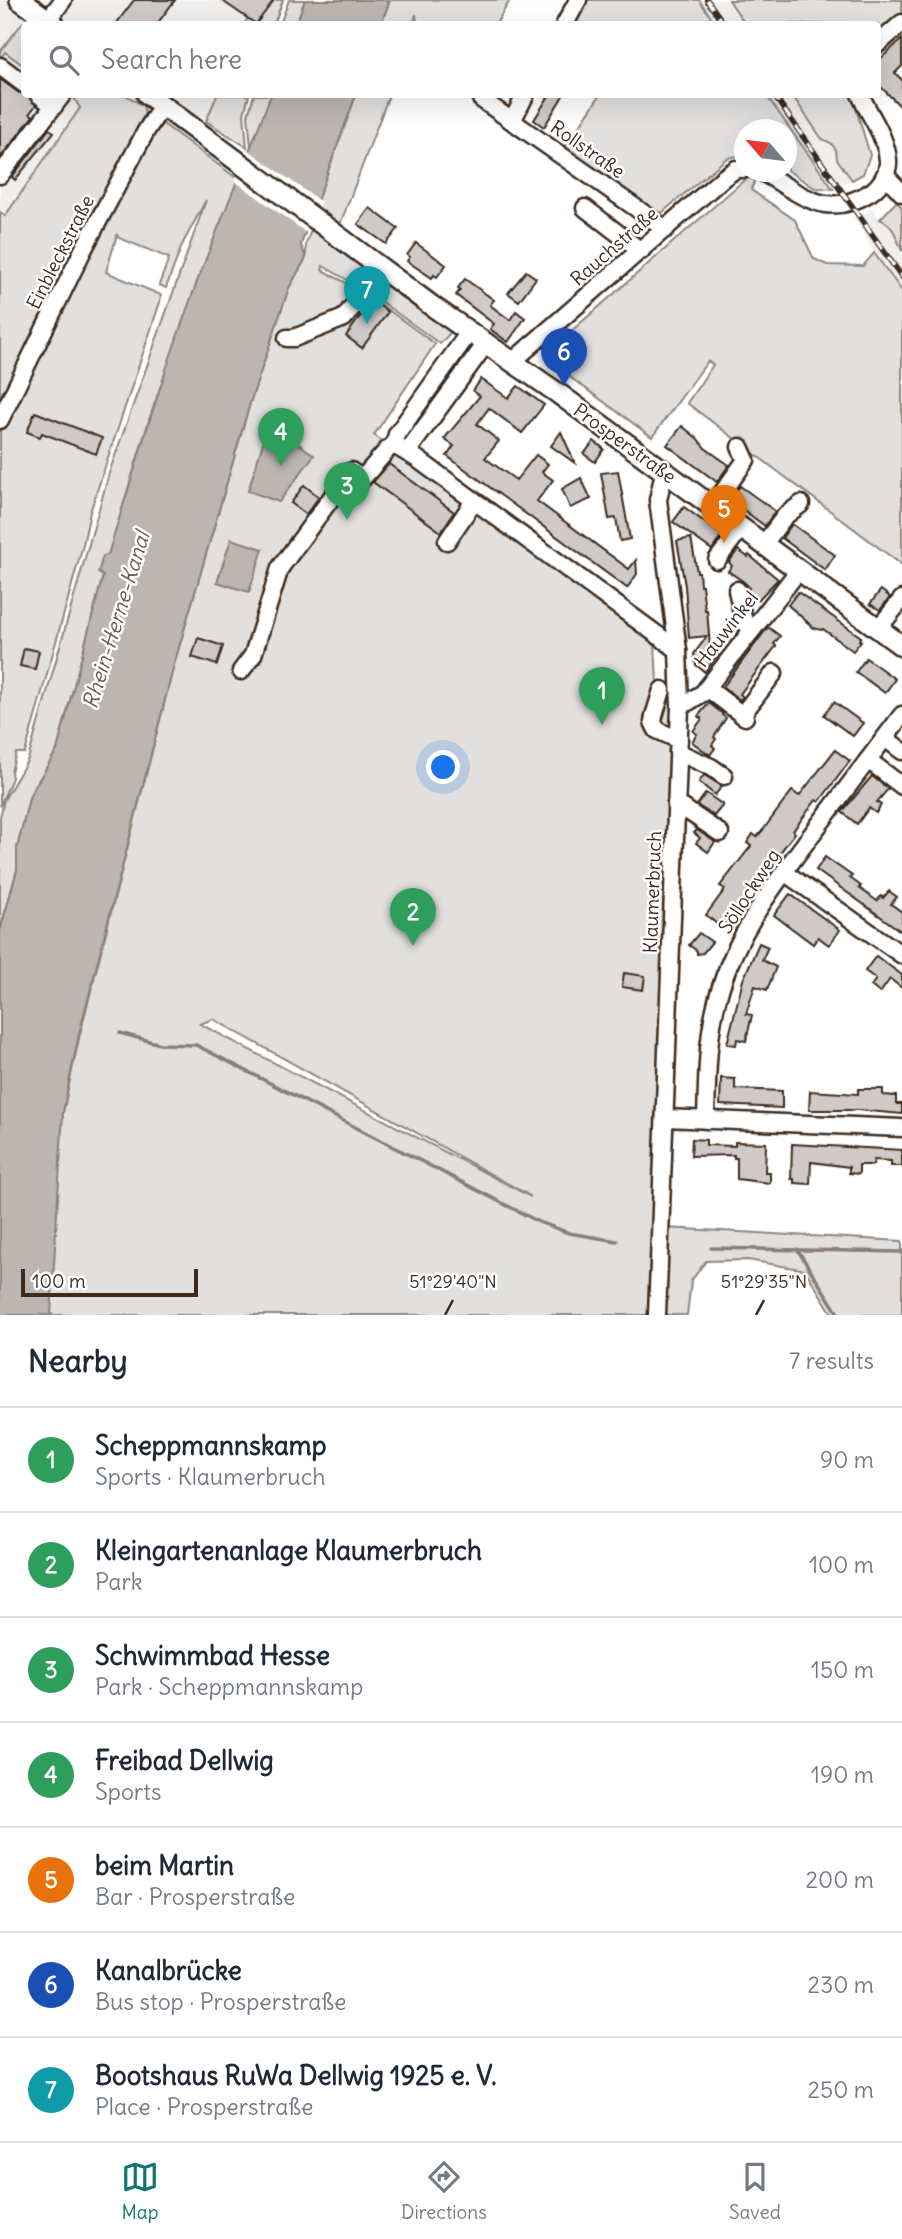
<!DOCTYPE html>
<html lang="en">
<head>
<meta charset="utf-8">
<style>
	body { margin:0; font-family:Delius,sans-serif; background:#f2f2f3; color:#1f2937 }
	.compass { position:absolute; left:734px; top:119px; width:63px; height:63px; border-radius:50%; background:#fff; box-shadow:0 7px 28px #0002; rotate:298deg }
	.scale { position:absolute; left:21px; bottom:18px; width:177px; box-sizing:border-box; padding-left:7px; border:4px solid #3b2a1e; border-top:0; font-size:19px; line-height:24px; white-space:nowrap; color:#3b2a1e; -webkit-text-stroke:5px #fff; paint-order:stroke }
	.you { position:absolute; left:444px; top:768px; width:24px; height:24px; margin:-18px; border:5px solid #fff; border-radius:50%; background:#1a73e8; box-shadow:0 0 0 10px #1a73e833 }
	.badge { display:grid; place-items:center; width:46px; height:46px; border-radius:50%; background:#0f766e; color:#fff; font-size:23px; font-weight:700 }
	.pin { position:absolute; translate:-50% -58px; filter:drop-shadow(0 2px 4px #0008) }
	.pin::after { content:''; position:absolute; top:37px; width:24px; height:21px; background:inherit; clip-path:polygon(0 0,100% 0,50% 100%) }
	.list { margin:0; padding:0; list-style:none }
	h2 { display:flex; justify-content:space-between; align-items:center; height:91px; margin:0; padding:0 28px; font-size:30px }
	h2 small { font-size:23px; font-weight:400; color:#747a83 }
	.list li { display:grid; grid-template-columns:46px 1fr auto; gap:21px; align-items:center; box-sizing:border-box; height:105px; padding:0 28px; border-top:2px solid #e0e1e3 }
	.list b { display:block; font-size:26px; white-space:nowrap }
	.list p { margin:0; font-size:23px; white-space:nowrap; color:#747a83 }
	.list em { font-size:23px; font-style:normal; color:#747a83 }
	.icon { flex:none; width:38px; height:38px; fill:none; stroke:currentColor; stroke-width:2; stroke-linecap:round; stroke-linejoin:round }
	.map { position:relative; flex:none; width:902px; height:1315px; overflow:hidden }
	.search { position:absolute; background:#fff; box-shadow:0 7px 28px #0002; left:21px; right:21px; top:21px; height:77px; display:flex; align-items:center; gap:18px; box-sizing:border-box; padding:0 24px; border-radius:7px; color:#747a83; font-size:26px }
	.sheet { height:826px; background:#fff }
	nav { display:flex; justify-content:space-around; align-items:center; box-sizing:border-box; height:98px; border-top:2px solid #e0e1e3; background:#fff; font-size:19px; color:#747a83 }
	nav a { display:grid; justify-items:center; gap:4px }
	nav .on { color:#0f766e }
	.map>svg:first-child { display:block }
</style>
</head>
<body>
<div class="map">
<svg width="902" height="1315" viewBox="0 0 902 1315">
	<rect width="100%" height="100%" fill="#fff"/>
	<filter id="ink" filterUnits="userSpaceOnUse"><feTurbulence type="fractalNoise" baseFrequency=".0143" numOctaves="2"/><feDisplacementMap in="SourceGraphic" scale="14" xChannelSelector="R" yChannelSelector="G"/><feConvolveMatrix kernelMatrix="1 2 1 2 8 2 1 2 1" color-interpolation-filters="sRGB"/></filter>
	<g filter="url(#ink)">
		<g fill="#f1efee">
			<path d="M0,0H255L245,24H24V94L72,95L80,108L5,216L0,212Z"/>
			<path d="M699,0H729L745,24H716Z"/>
			<path d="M126,95H217L206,121L192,145L155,118L145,113L143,106Z"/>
			<path d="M766,95H792L822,139L831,143L836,150L837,159L852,180L833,189Z"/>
			<path d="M872,208L880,219L889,223L899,238L902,251V291L874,253L854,218Z"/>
		</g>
		<g fill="#e2e0de" stroke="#8e857e" stroke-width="2" fill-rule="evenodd">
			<path d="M255,0H283L274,24H245Z"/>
			<path d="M289,0H305L296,24H280Z"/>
			<path d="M390,0H510L496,24H417L416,14L413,24H381Z"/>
			<path d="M572,0H699L716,24H559Z"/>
			<path d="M729,0H902V20L878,41V24H745Z"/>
			<path d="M23,22L26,24L24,66L5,52L0,59V52Z"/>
			<path d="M72,95H126L143,106L145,113L100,205L155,118L239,180L197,282L149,420L108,556H103V576L57,750L30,795L17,848V870L0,931V817L4,800L28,759L110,470L206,200L182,245L166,288L159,285L169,258L119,238L117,235L106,272L161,295L160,302L90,512L83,545L25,753H16L11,772L12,778L0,806V212L5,216L80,108Z"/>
			<path d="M217,95H249L244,114L247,147L206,121Z"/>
			<path d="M254,95H271L251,148L248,115Z"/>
			<path d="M356,95H389L338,230L313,212Z"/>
			<path d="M600,95H766L833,189L815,188L787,170L786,130H744V155L727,158L658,216L563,151Z"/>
			<path d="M792,95H852L870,155L863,174L852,180L837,159L836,150L831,143L822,139Z"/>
			<path d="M749,178L755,180L751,190L795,220L814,259L827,265L863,266L874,253L902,291V565L687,403L713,365L708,361L652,437L559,369C552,357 552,352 560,341L743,181Z"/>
			<path d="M897,201L902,208V251C896,238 895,226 880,219Z"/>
			<path d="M311,230C360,260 404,298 452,331L440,344L365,290L323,266L322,270L365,293L435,344L374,435L655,645L657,681L674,707L665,1228L902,1241V1315H833L805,1270L748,1260L706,1261L691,1281L687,1315H50L56,1193L63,1112L80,1034L175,661L250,403L289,287L306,258V244ZM213,1019L530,1196L531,1197L200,1024Z"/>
		</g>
		<g fill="#bcb6b3" stroke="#887e77" stroke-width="2">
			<path d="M305,0H390L381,24H296Z"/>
			<path d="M271,95H356L303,239L301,245L306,258L289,288L250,403L175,661L79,1034L63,1112L51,1315H0V931L17,870V848L30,795L57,750L103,576L98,573L103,556L108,555C136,464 163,372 197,282C221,219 247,158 271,95Z"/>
			<path d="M266,433L300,445L314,455L279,502L248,491Z"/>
			<path d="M231,539L263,549L249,592L217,582Z"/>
		</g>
		<path fill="#fff" d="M247,149L321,202L308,234L235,181Z"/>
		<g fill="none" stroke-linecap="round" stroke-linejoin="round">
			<g stroke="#887e77" stroke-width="3.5">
				<path d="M120,1033L160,1044L196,1045L539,1222L569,1233L617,1241"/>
				<path d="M711,1248L902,1252"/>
				<path d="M797,1249L839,1315"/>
			</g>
		</g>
		<g fill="#cfcac7" stroke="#3b2a1e" stroke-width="2">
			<path d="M134,0H175L157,24H116Z"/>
			<path d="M221,0H274L256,24Z"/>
			<path d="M902,39V66L895,73L902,80V108L878,84V61Z"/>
			<path d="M0,79L18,92L28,96L36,105L30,113L33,116L0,158Z"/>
			<path d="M550,94H564L544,127L534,120Z"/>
			<path d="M49,129L54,132L15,180L12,177Z"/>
			<path d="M370,208L398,229L386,244L358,224Z"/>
			<path d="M416,243L446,265L437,277L434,275L432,278L407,261L410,257L407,255Z"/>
			<path d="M526,271L536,278L519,301L508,293Z"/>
			<path d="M465,279L494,300L490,305L510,320L516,311L525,318L508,342L490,329L494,324L456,295L460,290L458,288Z"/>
			<path d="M372,300L388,312L362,348L346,336Z"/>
			<path d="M481,379L508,398L518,386L544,405L522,433L489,408L477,424L499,441L485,458L516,480L536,455L548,464L542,472L553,480L537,501L629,569L636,560L637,574L627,588L447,456L454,446L444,439L480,396L473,391Z"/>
			<path d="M35,412L102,438L96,454L42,433L40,437L27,432Z"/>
			<path d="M682,426L697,438L705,448L729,465L717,482L667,445Z"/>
			<path d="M561,432L575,463L551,446Z"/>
			<path d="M594,441L604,449L595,462L584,454Z"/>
			<path d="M389,464L454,512L441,532L373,482Z"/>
			<path d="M618,471L630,539L620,541L616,518L609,519L601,473Z"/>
			<path d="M581,478L591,499L570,508L562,489Z"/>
			<path d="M304,485L319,497L306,514L291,503Z"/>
			<path d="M740,486L775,511L765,526L730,500Z"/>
			<path d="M684,507L722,535L712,550L673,522Z"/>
			<path d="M792,524L835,555L825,570L782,538Z"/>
			<path d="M691,538L697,572H699L700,585H702L705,610H707L710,647L719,653L705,672L696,665L694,654L707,636L689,638L685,586L677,541Z"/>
			<path d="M738,550L748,557L749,555L778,579L758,600L748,593L749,587L744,582L728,571L732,566L729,562Z"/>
			<path d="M881,590L890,597L880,610L870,604Z"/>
			<path d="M798,592L861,637L859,640L861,641L853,651L823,629L821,630L814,628L788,605Z"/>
			<path d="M768,627L780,636L774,644L776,646L740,694L743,697L740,700L723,687Z"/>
			<path d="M198,638L223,646L217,665L192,657Z"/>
			<path d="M24,648L39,651L35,669L20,666Z"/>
			<path d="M866,658L895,679L885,693L856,672Z"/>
			<path d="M834,702L863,723L853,736L824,715Z"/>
			<path d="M709,703L723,714L722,715L726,718L714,737L716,739L712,745L715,748L710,755L692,742L697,734L693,731L702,719L698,716Z"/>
			<path d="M835,750L850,761L819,802L816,800L793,831L795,833L722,928L706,915L725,889L720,886L751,846L747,843L753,834L757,837L763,830L792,791L799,796Z"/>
			<path d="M704,775L722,786L715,795L699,782Z"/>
			<path d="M872,776L888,789L877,802L881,805L876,813L869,808L857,824L842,812Z"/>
			<path d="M706,793L723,805L714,816L697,805Z"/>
			<path d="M697,830L715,842L708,852L696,843L700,838L694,833Z"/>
			<path d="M825,857L852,876L850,878L861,886L859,888L877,901L881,896L883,898L889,891L897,897L891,904L902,912V932L816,870Z"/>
			<path d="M790,894L840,930L829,945L818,937L813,944L774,915Z"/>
			<path d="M699,933L712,942L703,953L697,954V951L689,945Z"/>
			<path d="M759,943L768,947L762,960L776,967L767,990L755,986L746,1014L752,1015L746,1041L737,1039L736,1045L727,1044L743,980Z"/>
			<path d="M876,956L902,975V988L890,979L880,993L871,986L876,979L865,971Z"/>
			<path d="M624,973L645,976L643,990L622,987Z"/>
			<path d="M721,1078L735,1079V1089L782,1091V1108L720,1105Z"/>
			<path d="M858,1089H883V1095L896,1096V1104H902V1114L857,1110H809L810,1091L858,1094Z"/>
			<path d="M692,1139L706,1140V1145L735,1146V1142L766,1143L765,1172H770V1183L737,1179V1158H734V1155L691,1156Z"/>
			<path d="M792,1144L902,1150V1166H891V1161L874,1160L873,1165H859V1174L849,1173V1167L811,1162L810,1184L794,1183V1179H791Z"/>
		</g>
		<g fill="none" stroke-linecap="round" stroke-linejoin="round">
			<g stroke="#3b2a1e" stroke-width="21">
				<g id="minor">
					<path d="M48,20L63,0"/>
					<path d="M565,24L578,0"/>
					<path d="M878,44L902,23"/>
					<path d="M0,66L24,84"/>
					<path d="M38,94L54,106"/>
					<path d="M526,94L512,121L666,229"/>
					<path d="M481,99L512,121"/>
					<path d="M762,172C802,194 825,221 871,192C881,185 889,172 888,160C886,136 869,115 860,94"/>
					<path d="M0,175L63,94"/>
					<path d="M885,175L902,193"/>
					<path d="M585,208L641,251"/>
					<path d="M470,331L397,434L394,445L416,458L678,650"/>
					<path d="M287,338H294L344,318L364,292"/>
					<path d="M513,361L723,178L736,169H744"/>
					<path d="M0,420L83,250L146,131L162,106"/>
					<path d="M407,452L487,342"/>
					<path d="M712,507L746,460L740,447"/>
					<path d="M447,541L474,501"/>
					<path d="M764,544L785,516L801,504"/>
					<path d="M717,560L741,528"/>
					<path d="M737,590L744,622L753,629"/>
					<path d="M878,629L902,599"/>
					<path d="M241,671L253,655L280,568L351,471L362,479L388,449L394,445"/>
					<path d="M707,688L745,717"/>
					<path d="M662,690L654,716L653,722L657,730L679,740"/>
					<path d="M680,707L703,693L799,570"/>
					<path d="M742,715L774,673"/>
					<path d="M885,738L902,751"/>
					<path d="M678,752L711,767L724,776"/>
					<path d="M868,760L902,786"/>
					<path d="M676,803L720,833"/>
					<path d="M784,872L902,955"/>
					<path d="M665,1118L902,1128"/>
					<path d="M706,1120C707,1084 707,1045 715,1009C730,940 774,885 815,830C844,792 873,753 902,715"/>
					<path d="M657,1315L680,707L678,650L658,500L664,472"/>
				</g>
			</g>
			<g stroke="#3b2a1e" stroke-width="24">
				<g id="major">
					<path d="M20,0L54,24"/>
					<path d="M147,94L432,306L559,394L902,646"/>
				</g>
			</g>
			<use href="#minor" stroke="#fff" stroke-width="16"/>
			<use href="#major" stroke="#fff" stroke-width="19"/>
			<g stroke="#3b2a1e" stroke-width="6">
				<g id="rail">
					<path d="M707,0L724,24"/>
					<path d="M773,94L902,277"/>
				</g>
			</g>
			<use href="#rail" stroke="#fff" stroke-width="3.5" stroke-dasharray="10" stroke-linecap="butt"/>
		</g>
	</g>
	<path fill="none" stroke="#3b2a1e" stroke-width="2.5" d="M445,1315L453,1300M756,1315L764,1300"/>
	<g text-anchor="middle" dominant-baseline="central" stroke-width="5" stroke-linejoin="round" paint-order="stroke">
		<g font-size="19" fill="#3b2a1e" stroke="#fff">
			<text transform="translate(588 149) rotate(35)">Rollstraße</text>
			<text transform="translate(614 246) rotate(-41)">Rauchstraße</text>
			<text transform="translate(60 252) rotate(-63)">Einbleckstraße</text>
			<text transform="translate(625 443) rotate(36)">Prosperstraße</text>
			<text transform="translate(726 629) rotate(-52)">Hauwinkel</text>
			<text transform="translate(749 891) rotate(-57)">Söllockweg</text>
			<text transform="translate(652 892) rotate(-88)">Klaumerbruch</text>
		</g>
		<g font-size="21" font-style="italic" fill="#685b52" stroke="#fff">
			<text transform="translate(116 620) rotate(-73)">Rhein-Herne-Kanal</text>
		</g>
	</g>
	<g font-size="18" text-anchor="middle" fill="#3b2a1e" stroke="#fff" stroke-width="5" stroke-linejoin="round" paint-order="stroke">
		<text x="453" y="1288">51°29'40"N</text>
		<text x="764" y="1288">51°29'35"N</text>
	</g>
</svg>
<svg class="compass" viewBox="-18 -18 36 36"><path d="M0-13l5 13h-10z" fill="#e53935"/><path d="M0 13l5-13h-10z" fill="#747a83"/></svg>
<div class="scale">100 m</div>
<div class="you"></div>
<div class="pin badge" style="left:602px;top:725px;background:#2e9e5b">1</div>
<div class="pin badge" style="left:413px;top:946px;background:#2e9e5b">2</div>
<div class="pin badge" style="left:347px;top:520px;background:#2e9e5b">3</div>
<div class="pin badge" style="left:281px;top:466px;background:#2e9e5b">4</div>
<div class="pin badge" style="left:724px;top:543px;background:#e8710a">5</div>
<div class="pin badge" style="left:564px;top:386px;background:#1a4fb4">6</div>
<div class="pin badge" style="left:367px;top:324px;background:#0f9aa8">7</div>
<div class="search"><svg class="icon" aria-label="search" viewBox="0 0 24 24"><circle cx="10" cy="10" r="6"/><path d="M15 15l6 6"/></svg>Search here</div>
</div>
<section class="sheet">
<h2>Nearby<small>7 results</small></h2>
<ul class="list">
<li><span class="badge" style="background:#2e9e5b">1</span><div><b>Scheppmannskamp</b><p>Sports · Klaumerbruch</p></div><em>90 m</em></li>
<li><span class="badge" style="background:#2e9e5b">2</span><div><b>Kleingartenanlage Klaumerbruch</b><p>Park</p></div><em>100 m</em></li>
<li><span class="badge" style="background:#2e9e5b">3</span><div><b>Schwimmbad Hesse</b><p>Park · Scheppmannskamp</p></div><em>150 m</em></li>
<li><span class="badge" style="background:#2e9e5b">4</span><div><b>Freibad Dellwig</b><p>Sports</p></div><em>190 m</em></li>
<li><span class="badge" style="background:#e8710a">5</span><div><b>beim Martin</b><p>Bar · Prosperstraße</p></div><em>200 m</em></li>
<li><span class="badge" style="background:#1a4fb4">6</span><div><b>Kanalbrücke</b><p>Bus stop · Prosperstraße</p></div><em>230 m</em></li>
<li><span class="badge" style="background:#0f9aa8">7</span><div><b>Bootshaus RuWa Dellwig 1925 e. V.</b><p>Place · Prosperstraße</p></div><em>250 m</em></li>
</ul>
</section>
<nav>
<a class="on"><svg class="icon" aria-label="map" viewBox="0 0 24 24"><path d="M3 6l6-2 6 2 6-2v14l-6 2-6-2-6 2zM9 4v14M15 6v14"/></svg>Map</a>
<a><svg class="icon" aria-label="directions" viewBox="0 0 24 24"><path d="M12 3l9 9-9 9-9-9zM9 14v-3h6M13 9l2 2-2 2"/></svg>Directions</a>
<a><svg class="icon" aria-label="saved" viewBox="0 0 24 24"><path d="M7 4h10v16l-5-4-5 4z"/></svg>Saved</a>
</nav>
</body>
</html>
